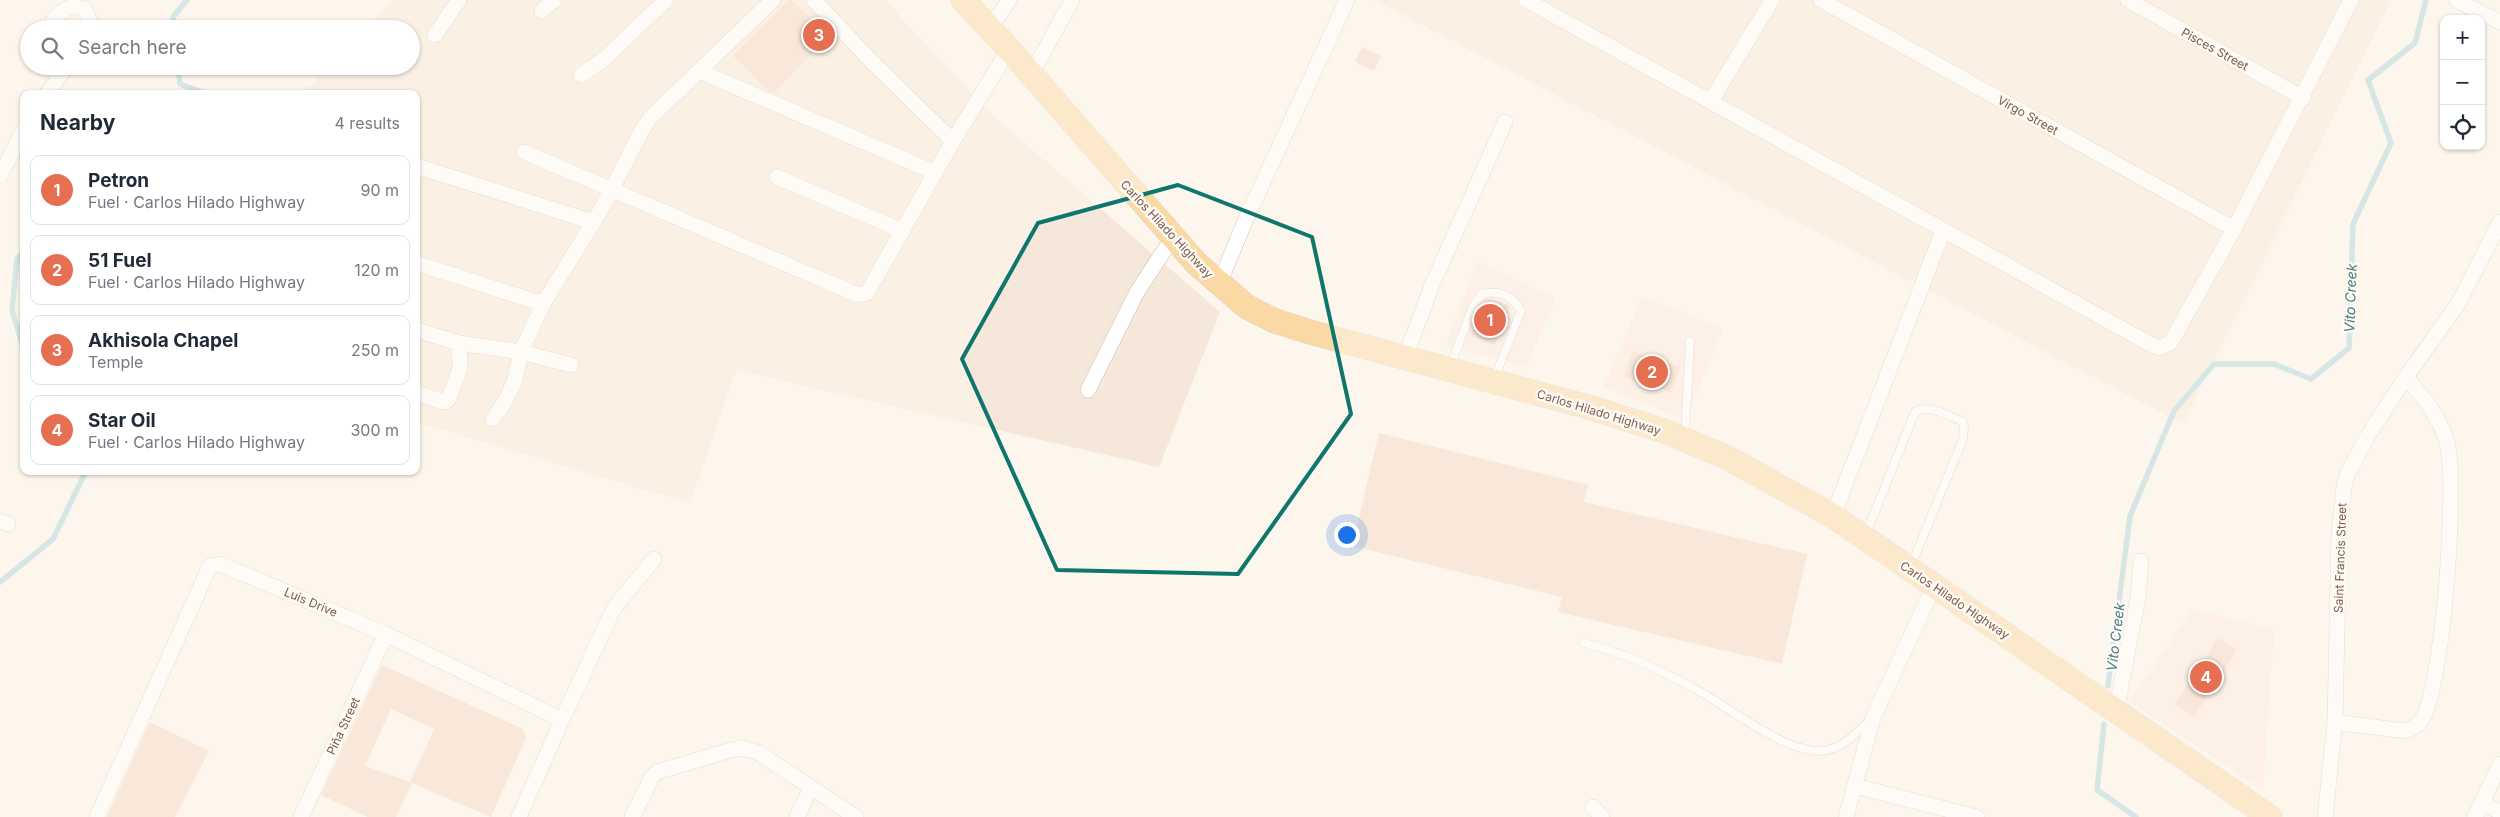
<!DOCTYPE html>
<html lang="en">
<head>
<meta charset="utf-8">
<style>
	body { margin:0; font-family:Inter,sans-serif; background:#f6f6f7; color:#1f2937 }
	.controls { position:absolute; right:15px; top:15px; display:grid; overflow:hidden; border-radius:10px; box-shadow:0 1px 4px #0004 }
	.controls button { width:45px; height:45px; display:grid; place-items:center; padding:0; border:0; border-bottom:1px solid #e0e1e3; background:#fff; color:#1f2937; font:25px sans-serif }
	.you { position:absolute; left:1346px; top:534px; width:18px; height:18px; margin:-12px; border:4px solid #fff; border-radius:50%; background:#1a73e8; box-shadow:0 0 0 8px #1a73e833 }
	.badge { display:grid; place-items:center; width:32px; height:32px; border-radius:50%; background:#e76f51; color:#fff; font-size:16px; font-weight:700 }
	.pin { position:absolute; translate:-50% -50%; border:2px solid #fff; box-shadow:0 1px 5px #0006 }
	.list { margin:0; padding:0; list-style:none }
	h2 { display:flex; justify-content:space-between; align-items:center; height:65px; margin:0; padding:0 20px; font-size:21px }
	h2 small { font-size:16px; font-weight:400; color:#747a83 }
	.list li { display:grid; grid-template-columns:32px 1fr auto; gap:15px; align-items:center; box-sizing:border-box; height:70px; margin:0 10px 10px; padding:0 10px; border:1px solid #e0e1e3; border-radius:10px }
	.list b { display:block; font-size:19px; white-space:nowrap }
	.list p { margin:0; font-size:16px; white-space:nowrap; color:#747a83 }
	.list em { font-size:16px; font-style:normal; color:#747a83 }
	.icon { flex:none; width:28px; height:28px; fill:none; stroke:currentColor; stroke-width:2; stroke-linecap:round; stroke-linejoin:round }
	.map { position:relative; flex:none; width:2500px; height:817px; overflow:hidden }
	.search { position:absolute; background:#fff; box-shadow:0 1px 4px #0004; left:20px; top:20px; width:400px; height:55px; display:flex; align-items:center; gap:12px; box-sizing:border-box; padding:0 18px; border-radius:28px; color:#747a83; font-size:19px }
	.panel { position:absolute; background:#fff; box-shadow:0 1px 4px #0004; left:20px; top:90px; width:400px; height:385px; border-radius:10px }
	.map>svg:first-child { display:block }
</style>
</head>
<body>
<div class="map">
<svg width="2500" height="817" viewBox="0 0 2500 817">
	<rect width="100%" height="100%" fill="#fdf6ec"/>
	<g fill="#f5e8da">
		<path d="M393,0H885L992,115L1220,312L1159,467L736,370L690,503L416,422V94H305L328,66H411V29H365Z"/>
		<path d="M1375,0H2391L2183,424Z"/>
	</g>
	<g fill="#fde8e0">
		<path d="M1478,262L1556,298L1526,367L1445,345Z"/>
		<path d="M1642,296L1723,329L1685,420L1604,387Z"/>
		<path d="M2192,610L2274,629L2263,790L2130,702Z"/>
	</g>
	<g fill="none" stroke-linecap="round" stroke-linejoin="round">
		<g stroke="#a5d3da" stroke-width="5.5">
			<path d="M174,29L173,17L187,0"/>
			<path d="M178,66L180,84L207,94"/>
			<path d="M24,251L17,259L12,310L24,350"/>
			<path d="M0,582L53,539L86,471"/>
			<path d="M2108,686L2130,516L2174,411L2214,364H2274L2311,379L2349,348L2353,224L2391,143L2368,80L2415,43L2426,0"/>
			<path d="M2104,724L2097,790L2136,817"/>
		</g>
	</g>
	<g fill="#f3d5c3" fill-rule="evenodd">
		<path d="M788,0H791L828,36L774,93L768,90L733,56Z"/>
		<path d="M1362,47L1381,56L1374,71L1355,62Z"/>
		<path d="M1485,299H1492L1510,306L1495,345L1470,334Z"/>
		<path d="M1632,351L1680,367L1671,393L1624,377Z"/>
		<path d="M1379,433L1588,485L1584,502L1807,554L1782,664L1558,612L1562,597L1352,546Z"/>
		<path d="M2218,638L2237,650L2194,717L2175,704Z"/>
		<path d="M382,665L523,729L526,738L491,817L412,783L396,817H368L321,795ZM391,709L434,729L410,782L365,766Z"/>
		<path d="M150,722L209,751L175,817H107Z"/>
	</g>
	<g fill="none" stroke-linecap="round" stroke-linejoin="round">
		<g stroke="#d1beb0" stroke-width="9">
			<g id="lane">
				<path d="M1450,367L1474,304L1482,294C1500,290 1513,296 1521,311L1494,379"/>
				<path d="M1685,436L1690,341"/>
				<path d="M1866,534L1915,412C1928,403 1948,416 1962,421L1964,426L1963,439L1911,566"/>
				<path d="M1584,643C1624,653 1663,671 1699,691C1731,709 1782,750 1818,751C1838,752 1856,734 1869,721"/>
			</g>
		</g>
		<g stroke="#d1beb0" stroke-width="16">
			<g id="street">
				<path d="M814,0L871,61L953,141"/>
				<path d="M1526,0C1735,114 1942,230 2150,344L2160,348L2171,342L2234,229L2351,0"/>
				<path d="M1821,0L2234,229"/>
				<path d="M2128,0L2303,98"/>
				<path d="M2456,0L2500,22"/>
				<path d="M542,11L554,0"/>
				<path d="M50,29C53,16 61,11 73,6L85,9L90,22L87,29"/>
				<path d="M990,29L1009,0"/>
				<path d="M435,35L459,0"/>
				<path d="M699,71L936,173"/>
				<path d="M581,75L604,59L666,0"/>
				<path d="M1031,75L1072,0"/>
				<path d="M47,94L67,66"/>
				<path d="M1711,101L1772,0"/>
				<path d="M524,152L858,295L867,293L953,141L1009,49"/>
				<path d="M416,166L593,222"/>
				<path d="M0,176L24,129"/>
				<path d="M777,177L903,231"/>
				<path d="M416,263L543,304"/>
				<path d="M1219,284L1246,219L1347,0"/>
				<path d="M416,330L459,343L521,352L571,365"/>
				<path d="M1405,358L1432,285L1505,122"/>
				<path d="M1088,390L1137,292L1173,237"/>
				<path d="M416,393L444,402L448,400L460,369L459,343"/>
				<path d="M493,419L506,400L515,380L521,352L543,304L602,208L641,132L650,118L675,94L773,0"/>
				<path d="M1833,516L1943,231"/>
				<path d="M0,521L8,524"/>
				<path d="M2116,711L2138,599L2141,561"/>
				<path d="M562,720L614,608L654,559"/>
				<path d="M2335,722L2405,731C2411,729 2417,726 2421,721C2443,691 2457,487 2448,447C2442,419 2424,398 2406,377"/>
				<path d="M1855,786L1977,817"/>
				<path d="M2482,803L2500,812"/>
				<path d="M1593,807L1602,817"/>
				<path d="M97,817L210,566L220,564L386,634L562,720L519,817"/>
				<path d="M301,817L386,634"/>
				<path d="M632,817L652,777L657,772L731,750L742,748L757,752L856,817"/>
				<path d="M797,817L811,787"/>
				<path d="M1846,817L1873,718L1934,586"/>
				<path d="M2325,817L2335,722L2339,535L2344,487L2348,472L2369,434L2406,377L2458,304L2500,222"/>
				<path d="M2475,817L2500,764"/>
			</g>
		</g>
		<g stroke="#dad1cd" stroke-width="25">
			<path id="primary" d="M963,0L1009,49L1196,263L1247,307L1275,321L1310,332L1592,408L1667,432L1726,457L1833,516L2270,817"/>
		</g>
		<use href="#lane" stroke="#fff" stroke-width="8"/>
		<use href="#street" stroke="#fff" stroke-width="15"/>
		<use href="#primary" stroke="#fbd9a5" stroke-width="24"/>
	</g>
	<path d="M0 0H2500V817H0ZM1178,185L1312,237L1351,414L1238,574L1057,570L962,359L1038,223Z" fill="#fdf6ec" fill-opacity=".55" fill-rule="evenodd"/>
	<path fill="none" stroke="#0f766e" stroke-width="4" stroke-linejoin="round" d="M1178,185L1312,237L1351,414L1238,574L1057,570L962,359L1038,223Z"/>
	<g text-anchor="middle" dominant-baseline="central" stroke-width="5" stroke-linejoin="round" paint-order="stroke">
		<g font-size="12" fill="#7a5c4d" stroke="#fffaf3">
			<text transform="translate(2215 49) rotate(29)">Pisces Street</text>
			<text transform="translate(2028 115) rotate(29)">Virgo Street</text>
			<text transform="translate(1167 229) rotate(47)">Carlos Hilado Highway</text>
			<text transform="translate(1599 412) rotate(17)">Carlos Hilado Highway</text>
			<text transform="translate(2340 558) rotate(-88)">Saint Francis Street</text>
			<text transform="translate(1955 600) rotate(34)">Carlos Hilado Highway</text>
			<text transform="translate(311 602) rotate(23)">Luis Drive</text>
			<text transform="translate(343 726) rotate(-65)">Piña Street</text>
		</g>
		<g font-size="14" font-style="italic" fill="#437c86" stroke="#fffaf3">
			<text transform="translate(2350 298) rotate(-88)">Vito Creek</text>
			<text transform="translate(2115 637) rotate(-83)">Vito Creek</text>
		</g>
	</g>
</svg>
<div class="controls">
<button>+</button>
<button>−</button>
<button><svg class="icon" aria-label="locate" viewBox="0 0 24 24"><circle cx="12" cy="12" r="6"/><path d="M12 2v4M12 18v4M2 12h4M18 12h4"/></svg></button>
</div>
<div class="you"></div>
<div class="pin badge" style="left:1490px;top:320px">1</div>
<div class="pin badge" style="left:1652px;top:372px">2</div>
<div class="pin badge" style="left:819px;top:35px">3</div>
<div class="pin badge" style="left:2206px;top:677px">4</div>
<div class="search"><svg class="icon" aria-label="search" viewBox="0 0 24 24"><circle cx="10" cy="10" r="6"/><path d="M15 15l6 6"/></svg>Search here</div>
<section class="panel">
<h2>Nearby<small>4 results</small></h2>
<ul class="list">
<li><span class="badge">1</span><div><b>Petron</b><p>Fuel · Carlos Hilado Highway</p></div><em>90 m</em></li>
<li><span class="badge">2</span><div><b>51 Fuel</b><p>Fuel · Carlos Hilado Highway</p></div><em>120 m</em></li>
<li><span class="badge">3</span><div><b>Akhisola Chapel</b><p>Temple</p></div><em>250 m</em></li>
<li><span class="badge">4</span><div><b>Star Oil</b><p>Fuel · Carlos Hilado Highway</p></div><em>300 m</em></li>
</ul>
</section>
</div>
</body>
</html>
